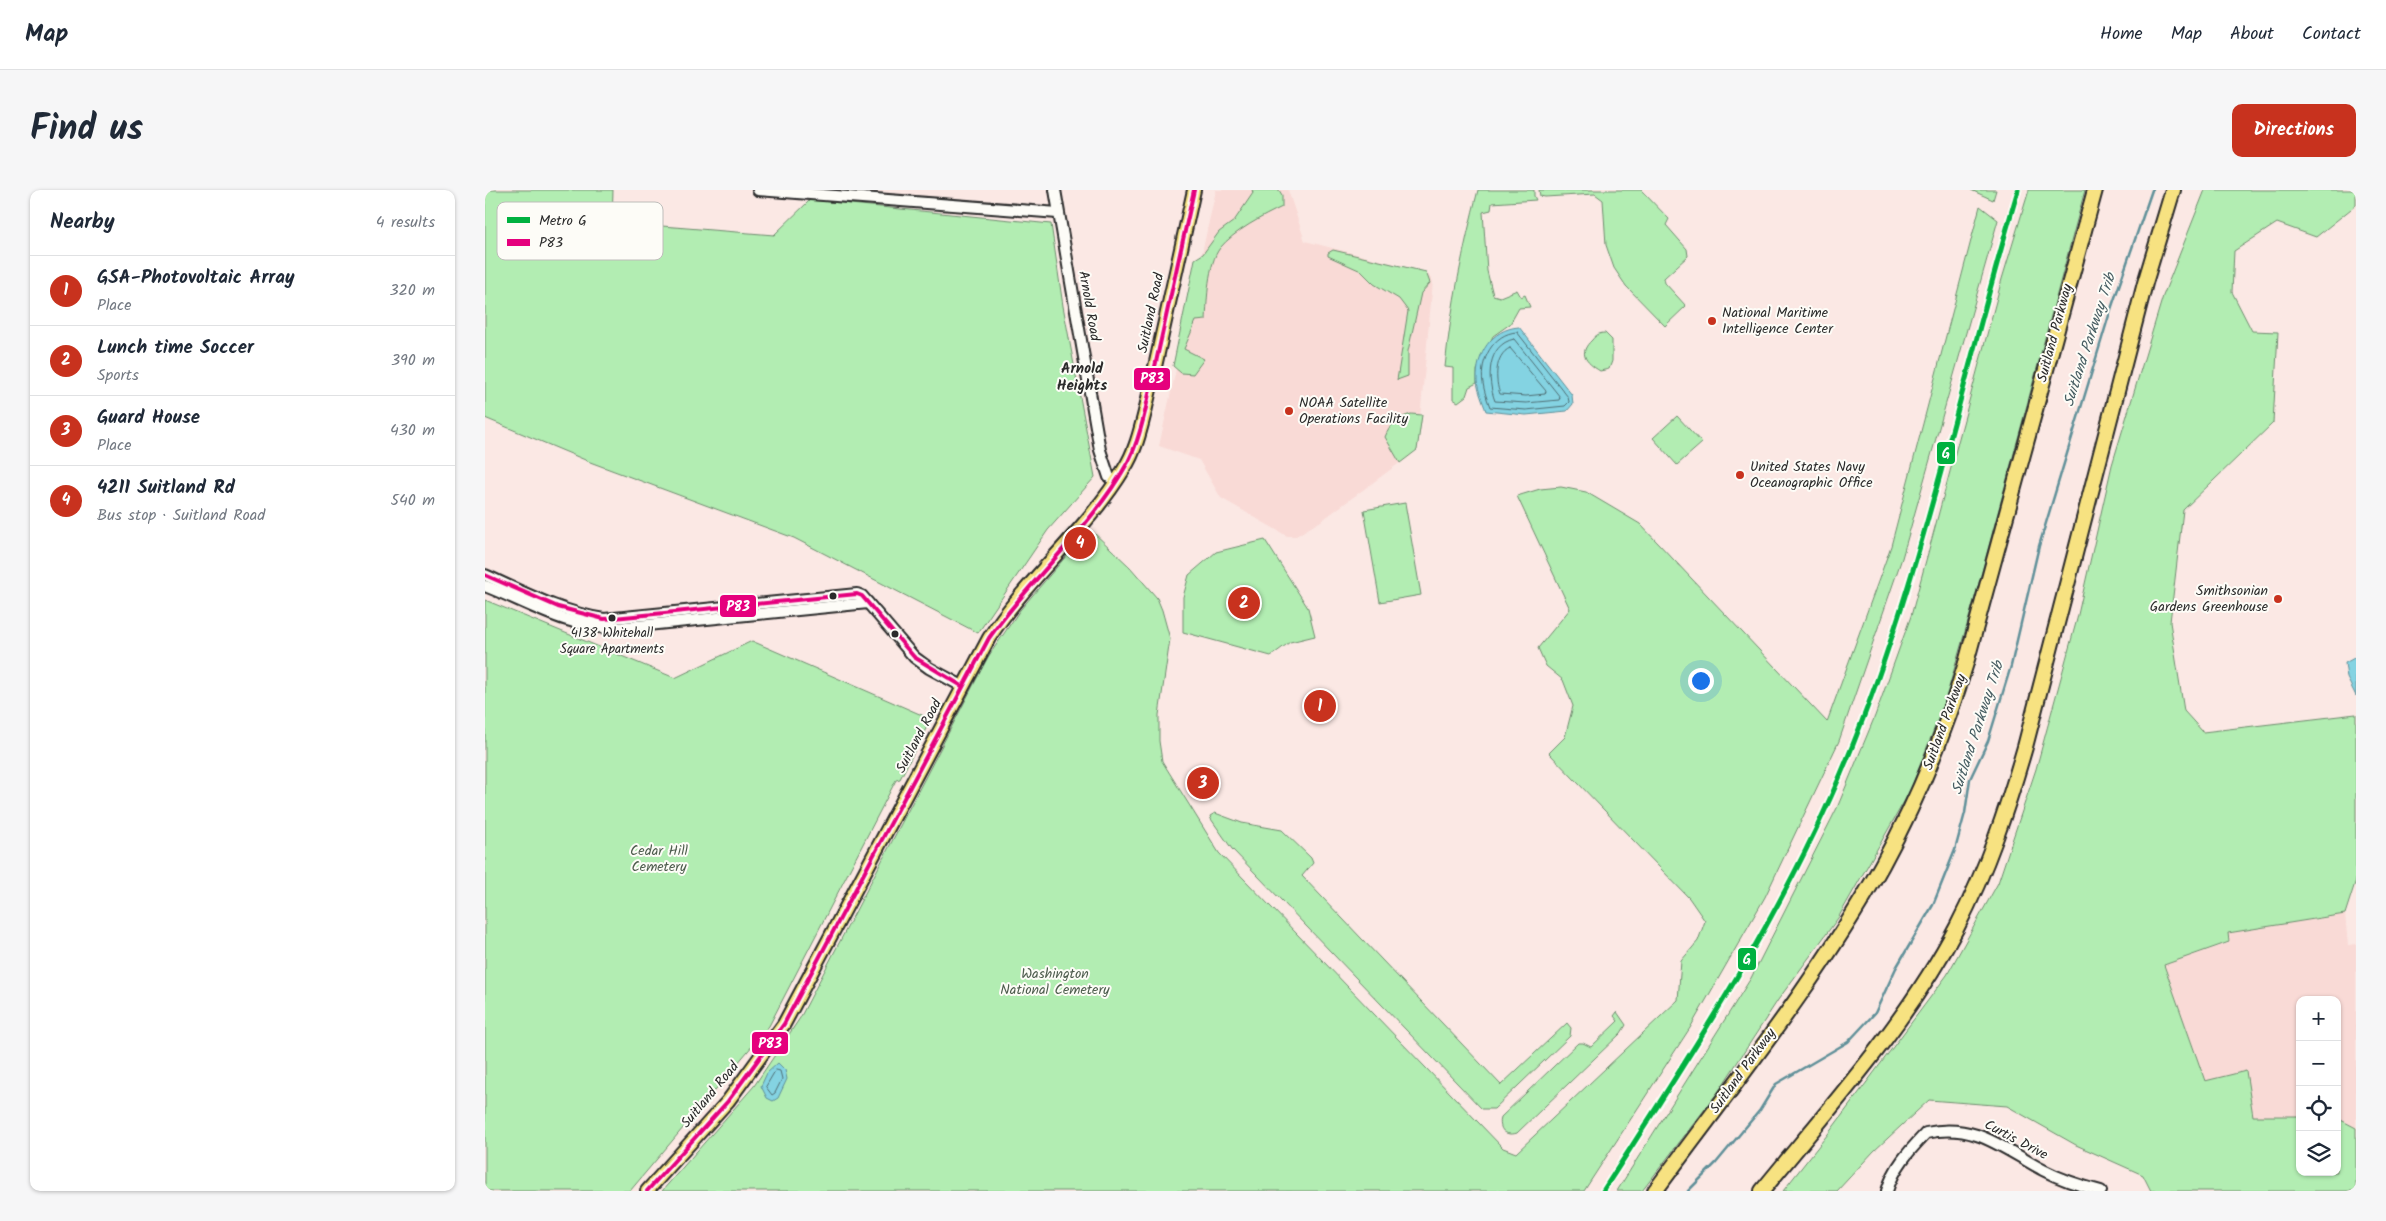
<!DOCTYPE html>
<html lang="en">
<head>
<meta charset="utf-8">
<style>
	body { margin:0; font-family:Kalam,sans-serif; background:#f6f6f7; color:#1f2937 }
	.controls { position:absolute; right:15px; bottom:15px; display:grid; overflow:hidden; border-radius:10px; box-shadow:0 1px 4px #0004 }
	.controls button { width:45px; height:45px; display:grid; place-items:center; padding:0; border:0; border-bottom:1px solid #e0e1e3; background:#fff; color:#1f2937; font:25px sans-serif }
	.you { position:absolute; left:1215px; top:490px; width:18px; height:18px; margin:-12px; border:4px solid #fff; border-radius:50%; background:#1a73e8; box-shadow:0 0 0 8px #1a73e833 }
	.badge { display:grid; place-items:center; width:32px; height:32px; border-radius:50%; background:#c8321e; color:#fff; font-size:16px; font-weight:700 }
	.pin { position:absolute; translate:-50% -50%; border:2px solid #fff; box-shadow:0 1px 5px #0006 }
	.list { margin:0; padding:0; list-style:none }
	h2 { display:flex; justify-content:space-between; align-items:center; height:65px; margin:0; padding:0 20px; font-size:21px }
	h2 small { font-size:16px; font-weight:400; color:#747a83 }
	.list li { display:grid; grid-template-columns:32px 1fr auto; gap:15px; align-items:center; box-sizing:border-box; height:70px; padding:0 20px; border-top:1px solid #e0e1e3 }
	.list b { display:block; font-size:19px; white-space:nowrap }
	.list p { margin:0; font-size:16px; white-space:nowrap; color:#747a83 }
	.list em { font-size:16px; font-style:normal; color:#747a83 }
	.icon { flex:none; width:28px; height:28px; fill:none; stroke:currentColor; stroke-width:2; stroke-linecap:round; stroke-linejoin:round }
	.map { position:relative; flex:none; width:1871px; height:1001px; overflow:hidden; border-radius:10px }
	header { display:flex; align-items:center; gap:30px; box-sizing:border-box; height:70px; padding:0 25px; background:#fff; border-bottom:1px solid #e0e1e3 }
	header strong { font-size:24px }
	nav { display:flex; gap:28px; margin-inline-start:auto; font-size:18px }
	.intro { display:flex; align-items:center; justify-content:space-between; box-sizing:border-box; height:120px; padding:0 30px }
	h1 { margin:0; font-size:35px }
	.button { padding:12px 22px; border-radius:10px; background:#c8321e; color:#fff; font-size:18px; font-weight:700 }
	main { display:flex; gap:30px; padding:0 30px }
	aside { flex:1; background:#fff; border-radius:10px; box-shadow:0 1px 4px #0004 }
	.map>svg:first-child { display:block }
</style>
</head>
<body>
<header>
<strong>Map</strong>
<nav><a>Home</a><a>Map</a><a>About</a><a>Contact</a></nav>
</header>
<div class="intro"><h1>Find us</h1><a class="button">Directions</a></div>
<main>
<aside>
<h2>Nearby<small>4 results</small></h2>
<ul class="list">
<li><span class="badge">1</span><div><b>GSA-Photovoltaic Array</b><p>Place</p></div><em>320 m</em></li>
<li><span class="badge">2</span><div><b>Lunch time Soccer</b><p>Sports</p></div><em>390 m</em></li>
<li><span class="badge">3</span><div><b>Guard House</b><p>Place</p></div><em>430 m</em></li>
<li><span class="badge">4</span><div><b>4211 Suitland Rd</b><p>Bus stop · Suitland Road</p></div><em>540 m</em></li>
</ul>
</aside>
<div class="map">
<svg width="1871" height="1001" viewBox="0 0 1871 1001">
	<rect width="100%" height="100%" fill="#fbe8e4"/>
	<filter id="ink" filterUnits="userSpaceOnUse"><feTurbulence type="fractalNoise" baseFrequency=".02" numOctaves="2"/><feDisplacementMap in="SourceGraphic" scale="10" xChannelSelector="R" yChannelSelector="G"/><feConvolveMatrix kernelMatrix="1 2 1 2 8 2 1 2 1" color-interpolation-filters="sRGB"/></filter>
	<g filter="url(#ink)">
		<g fill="#f9dad6">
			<path d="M731,0H803L820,51L941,82L948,91L932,260L836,331L811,346H802L736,308L714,270L674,256Z"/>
			<path d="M1860,724L1863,755L1871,754V938L1852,928V810H1815V926H1768L1720,891L1679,775L1744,753L1743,743Z"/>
		</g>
		<g fill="#b2edb2" stroke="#6e8c6e">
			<path d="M0,0H128L127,32L289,45L325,10L566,34L578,116L610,287L563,340L493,443L309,348L105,272L0,228Z"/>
			<path d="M767,0H794L797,5V17C778,26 749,41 735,58C723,73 722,111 721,130L711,131L699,159L719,169L708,184L696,183L688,176L710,69L718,64L734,42L749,31L768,3Z"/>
			<path d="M993,0H1049V6L1051,10L1007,13L1006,20L998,22L1002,81L1008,105L1015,107L1032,100L1036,107L1040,105L1045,117L1034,118L1025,134L1008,146L992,180V193L984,197L981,206L973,212L968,209V178L960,177C966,117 978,58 993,0Z"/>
			<path d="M1054,0H1156L1184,29L1181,35L1202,59L1203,66L1179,88L1180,93L1201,116L1180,136L1141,96L1129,78L1121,55L1118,10L1110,4L1060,7L1055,6Z"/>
			<path d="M1486,0H1511L1508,10Z"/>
			<path d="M1544,0H1600L1492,400L1460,511L1425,601L1353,728L1293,810L1233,902L1157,1001H1132L1266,788L1352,618L1390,526L1426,426L1517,89Z"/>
			<path d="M1720,0H1871V15L1831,47L1792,33L1749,61L1747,102L1767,141L1793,142L1788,233L1698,320L1685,432L1699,521L1718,542L1871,524V690L1860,724L1743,743L1744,752L1679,775L1720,891L1761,881L1768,926H1815V982H1852V928L1871,938V1001H1666L1658,985L1591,955L1522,916L1444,910L1389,961L1352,1001H1298L1343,944L1462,785L1513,693L1551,579L1592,429L1627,275L1678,106Z"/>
			<path d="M1495,16L1513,30L1417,368L1354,551L1280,707L1205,838L1099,1001H177L269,896L315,828L503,467L535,420L600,344L608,342L645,377L672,408L677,420L685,449L674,525V551L677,571L734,663L1018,958L1031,963L1193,810L1196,771L1213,751L1220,731L1204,708L1064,563L1080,547L1088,516L1078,490L1061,476L1053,458L1085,419L1032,306L1055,299L1076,297L1101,302L1155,334L1342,532L1406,356Z"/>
			<path d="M848,60L941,82L945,93L936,103L923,161V186L912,190L923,121L914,109L889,94L876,81L843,66V63Z"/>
			<path d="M1120,143L1127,150V171L1124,179L1115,181C1100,172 1093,163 1107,150C1111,145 1114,143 1120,143Z"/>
			<path d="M926,224L937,225L932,260L915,273L900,247C905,234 913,228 926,224Z"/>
			<path d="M1192,226L1217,253L1192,275L1168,248Z"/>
			<path d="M920,313L936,405L895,412L879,320Z"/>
			<path d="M780,350L823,418L830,446L805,452L786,466L698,442V407L704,385L731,362Z"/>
			<path d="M0,410L190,488L267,451L446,529L415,589L411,590L284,836L145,1001H0Z"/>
			<path d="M730,623L757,633L797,640L826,668L828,673L817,686L1016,895L1082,833L1086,838L1085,846L1009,919H997L747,659L726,629L725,626Z"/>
			<path d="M1132,822L1141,835L1136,843L1032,943C1020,947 1013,939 1016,927L1093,853H1098L1106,857L1133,831L1129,826Z"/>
		</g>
		<g fill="#84d3e2" stroke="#609099">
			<path d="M1034,137L1087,205L1088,214L1082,221L1041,225L1001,221C998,212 993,201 992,191C991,164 1006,139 1034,137Z"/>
			<path d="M1871,467V506L1862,488L1860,473Z"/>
			<path d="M293,873L300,880L302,889L293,908L288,911L282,908L276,896L282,883Z"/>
		</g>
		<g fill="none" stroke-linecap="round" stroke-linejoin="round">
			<g stroke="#4f6e74" stroke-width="1">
				<path d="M1032,142L1083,207L1084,212L1080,216L1041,220L1005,217C1002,209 999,201 998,193C994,171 1008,143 1032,142Z"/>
				<path d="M1029,149L1075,207L1074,210L1041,213L1010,211C1002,190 1001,155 1029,149Z"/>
				<path d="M1025,158L1061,201L1060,204L1041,206L1015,204C1010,191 1009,165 1025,158Z"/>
				<path d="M291,880L295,881L297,889L290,903L287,905L281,897Z"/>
			</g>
			<path stroke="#609099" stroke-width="2.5" d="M1203,1001L1231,973L1275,920L1291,894L1363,852L1390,823L1411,778L1448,715L1470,660L1480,623L1485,589L1503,551L1526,476L1554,356L1625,122L1667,0"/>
			<g stroke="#2b2b2b" stroke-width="14">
				<g id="minor">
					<path d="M273,0L573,23"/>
					<path d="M570,0L615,260L624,287L631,292"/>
					<path d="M0,385C38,402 78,423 119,429L372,404L377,406L429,467L444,478L477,496"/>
					<path d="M0,396C44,413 84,439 132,438L383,413"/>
					<path d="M1402,1001C1409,977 1424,961 1441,943C1490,932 1517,958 1558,980C1577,990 1596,996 1616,1001"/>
				</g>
			</g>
			<g stroke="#2b2b2b" stroke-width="16">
				<path id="major" d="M162,1001L243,911L299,834L504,448C543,387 603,339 639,279C650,262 655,242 660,222L709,0"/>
			</g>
			<g stroke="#2b2b2b" stroke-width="18">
				<g id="highway">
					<path d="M1170,1001C1248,895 1333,790 1397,675C1432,611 1460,543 1481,473L1610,0"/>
					<path d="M1277,1001C1346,916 1421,834 1472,737C1502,679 1522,619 1540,557L1660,93L1688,0"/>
				</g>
			</g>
			<use href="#minor" stroke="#fdfcf7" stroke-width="10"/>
			<use href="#major" stroke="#f7e281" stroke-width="12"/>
			<use href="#highway" stroke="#f7e281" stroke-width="14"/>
			<g stroke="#fdfcf7" stroke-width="8">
				<g id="bus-1">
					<path d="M0,385L73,417L119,429L372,404L377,406L429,467L477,496"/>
					<path d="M162,1001L243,911L299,834L504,448C546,388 608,336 643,272C651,257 656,239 660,222L709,0"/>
				</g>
			</g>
			<use href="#bus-1" stroke="#e5007d" stroke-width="4"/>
			<g stroke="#fdfcf7" stroke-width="9">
				<path id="metro-1" d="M1118,1001C1210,858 1304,715 1367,557C1439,377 1478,185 1533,0"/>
			</g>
			<use href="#metro-1" stroke="#00b140" stroke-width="5"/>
		</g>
	</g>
	<g fill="#c8321e" stroke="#fdfcf7" stroke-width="2">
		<circle cx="1227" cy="131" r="5"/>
		<circle cx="804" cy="221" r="5"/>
		<circle cx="1255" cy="285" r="5"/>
		<circle cx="1793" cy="409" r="5"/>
	</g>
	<g fill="#2b2b2b" stroke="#fdfcf7" stroke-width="2">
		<circle cx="348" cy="406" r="4.5"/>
		<circle cx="127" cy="428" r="4.5"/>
		<circle cx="410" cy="444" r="4.5"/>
	</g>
	<g text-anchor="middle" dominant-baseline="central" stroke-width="4" stroke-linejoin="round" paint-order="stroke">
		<g font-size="13" fill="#2b2b2b" stroke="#fdfcf7">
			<text x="127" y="443">4138 Whitehall<tspan x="127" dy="16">Square Apartments</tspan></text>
		</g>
		<g font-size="14" fill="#2b2b2b" stroke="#fdfcf7">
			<text transform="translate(604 116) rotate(80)">Arnold Road</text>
			<text transform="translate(666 123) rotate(-78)">Suitland Road</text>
			<text transform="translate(1570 143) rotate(-75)">Suitland Parkway</text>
			<text transform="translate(1460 532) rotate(-70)">Suitland Parkway</text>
			<text transform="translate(434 546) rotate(-62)">Suitland Road</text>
			<text transform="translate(1258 881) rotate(-54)">Suitland Parkway</text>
			<text transform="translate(225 905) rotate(-50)">Suitland Road</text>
			<text transform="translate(1531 950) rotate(28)">Curtis Drive</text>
		</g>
		<g font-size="14" fill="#2b2b2b" stroke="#fdfcf7" text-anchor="start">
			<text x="1237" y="123">National Maritime<tspan x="1237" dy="16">Intelligence Center</tspan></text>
			<text x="814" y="213">NOAA Satellite<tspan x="814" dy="16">Operations Facility</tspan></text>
			<text x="1265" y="277">United States Navy<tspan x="1265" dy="16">Oceanographic Office</tspan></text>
			<text x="1783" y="401" text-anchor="end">Smithsonian<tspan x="1783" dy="16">Gardens Greenhouse</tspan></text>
		</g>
		<g font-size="14" fill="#4d5c4d" stroke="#fdfcf7">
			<text x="174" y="661">Cedar Hill<tspan x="174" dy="16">Cemetery</tspan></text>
			<text x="570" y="784">Washington<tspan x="570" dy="16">National Cemetery</tspan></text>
		</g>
		<g font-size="15" font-style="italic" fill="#465d62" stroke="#fdfcf7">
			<text transform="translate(1605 150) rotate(-72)">Suitland Parkway Trib</text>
			<text transform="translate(1493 538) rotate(-72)">Suitland Parkway Trib</text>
		</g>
		<g font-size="15" font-weight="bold" fill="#2b2b2b" stroke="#fdfcf7">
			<text x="597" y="179">Arnold<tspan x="597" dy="17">Heights</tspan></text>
		</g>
	</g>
	<rect x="12" y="12" width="166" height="58" rx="8" fill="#fdfcf7" stroke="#bebdba" stroke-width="1"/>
	<rect x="22" y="27" width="23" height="6" fill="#00b140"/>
	<rect x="22" y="49" width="23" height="7" fill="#e5007d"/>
	<g font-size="14" fill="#2b2b2b">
		<text x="54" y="35">Metro G</text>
		<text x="54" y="57">P83</text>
	</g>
	<g stroke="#fdfcf7" stroke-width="2">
		<rect x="648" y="177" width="38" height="24" rx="5" fill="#e5007d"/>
		<rect x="1451" y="251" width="20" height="24" rx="5" fill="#00b140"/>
		<rect x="234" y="404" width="38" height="24" rx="5" fill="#e5007d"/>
		<rect x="1252" y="757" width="20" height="24" rx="5" fill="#00b140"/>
		<rect x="266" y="841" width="38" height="24" rx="5" fill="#e5007d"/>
	</g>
	<g font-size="14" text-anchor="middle" font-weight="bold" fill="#fff">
		<text x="667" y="193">P83</text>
		<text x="1461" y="268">G</text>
		<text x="253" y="421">P83</text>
		<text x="1262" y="774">G</text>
		<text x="285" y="858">P83</text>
	</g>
</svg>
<div class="controls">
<button>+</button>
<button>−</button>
<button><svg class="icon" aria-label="locate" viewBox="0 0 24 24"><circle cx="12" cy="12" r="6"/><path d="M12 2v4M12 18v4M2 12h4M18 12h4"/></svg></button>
<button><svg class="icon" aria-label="layers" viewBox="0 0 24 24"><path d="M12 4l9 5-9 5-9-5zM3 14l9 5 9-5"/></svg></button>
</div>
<div class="you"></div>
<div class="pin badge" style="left:835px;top:516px">1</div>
<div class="pin badge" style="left:759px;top:413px">2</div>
<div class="pin badge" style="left:718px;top:593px">3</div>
<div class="pin badge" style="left:595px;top:353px">4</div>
</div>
</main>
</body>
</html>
